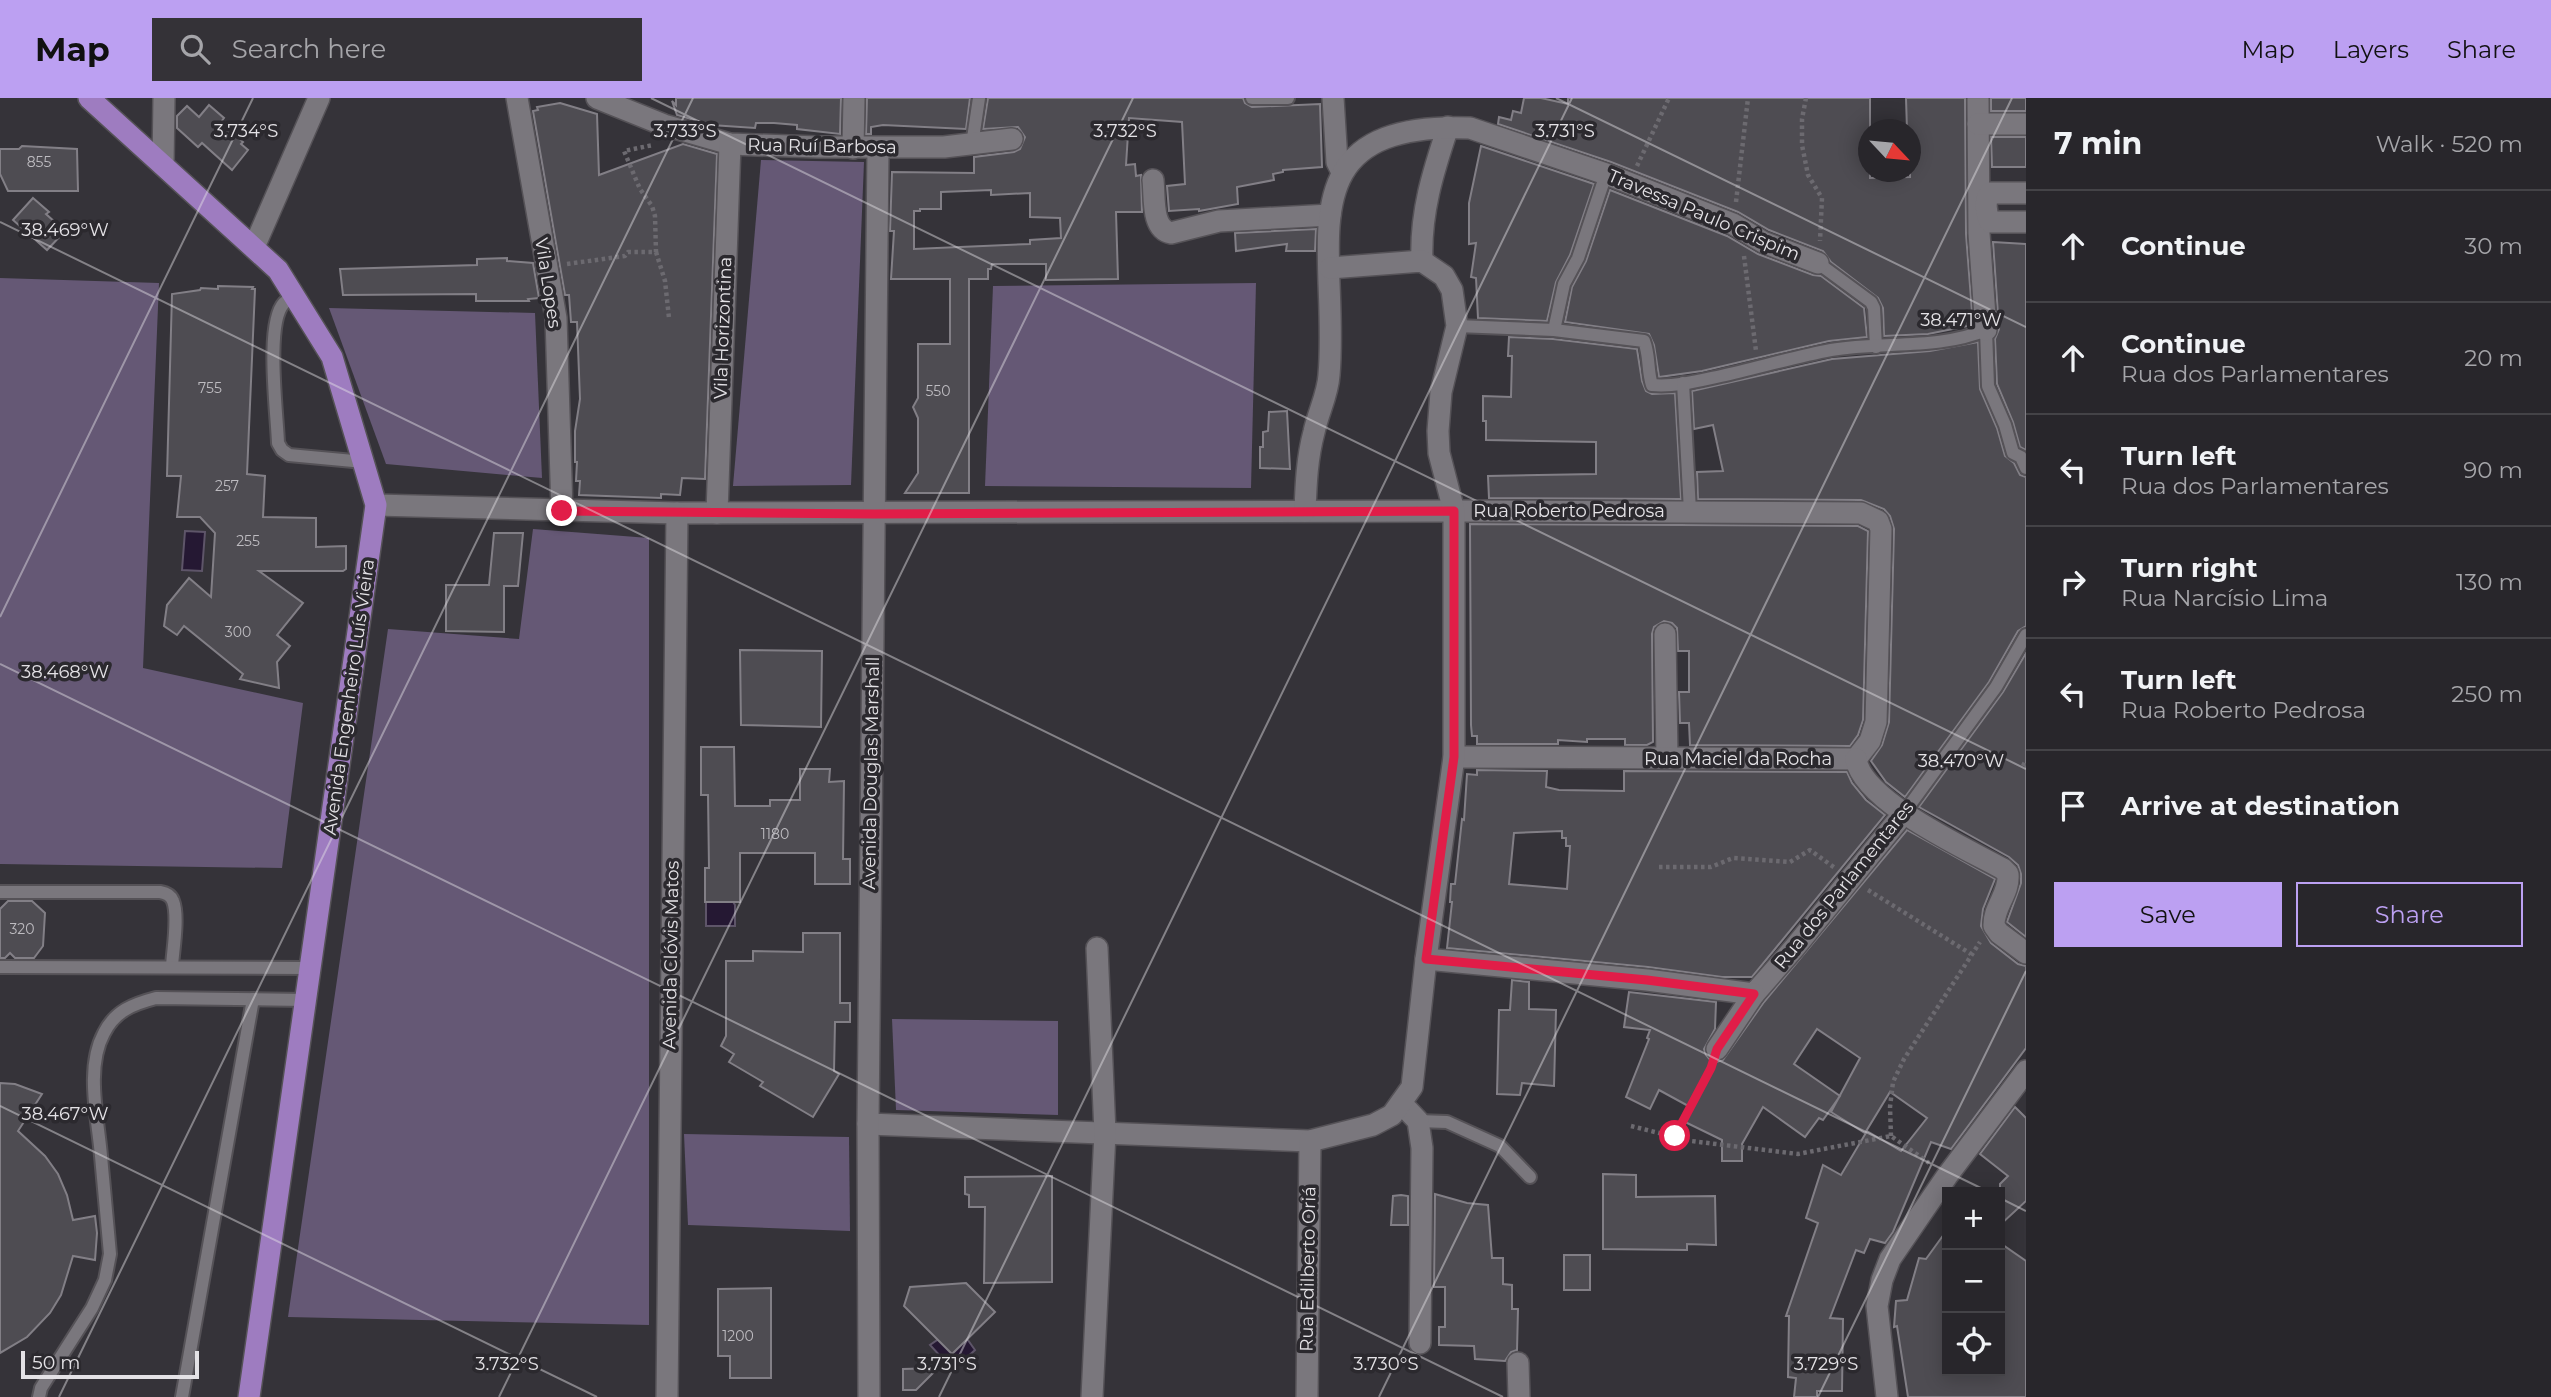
<!DOCTYPE html>
<html lang="en">
<head>
<meta charset="utf-8">
<style>
	body { margin:0; font-family:Montserrat,sans-serif; background:#343237; color:#f1f3f6 }
	.controls { position:absolute; right:21px; bottom:21px; display:grid; overflow:hidden; border-radius:0px; box-shadow:0 4px 18px #0003 }
	.controls button { width:63px; height:63px; display:grid; place-items:center; padding:0; border:0; border-bottom:2px solid #444347; background:#28262b; color:#f1f3f6; font:35px sans-serif }
	.compass { position:absolute; left:1858px; top:21px; width:63px; height:63px; border-radius:50%; background:#28262b; box-shadow:0 4px 18px #0003; rotate:116deg }
	.scale { position:absolute; left:21px; bottom:18px; width:178px; box-sizing:border-box; padding-left:7px; border:4px solid #e4e2e6; border-top:0; font-size:19px; line-height:24px; white-space:nowrap; color:#e4e2e6; -webkit-text-stroke:5px #2b292e; paint-order:stroke }
	.stop { position:absolute; width:21px; height:21px; margin:-16px; border:5px solid #e11d48; border-radius:50%; background:#fff }
	.stop.end { background:#e11d48; border-color:#fff; box-shadow:0 2px 7px #0008 }
	.list { margin:0; padding:0; list-style:none }
	h2 { display:flex; justify-content:space-between; align-items:center; height:91px; margin:0; padding:0 28px; font-size:30px }
	h2 small { font-size:23px; font-weight:400; color:#a5a5a9 }
	.list li { display:grid; grid-template-columns:46px 1fr auto; gap:21px; align-items:center; box-sizing:border-box; height:112px; padding:0 28px; border-top:2px solid #444347 }
	.list b { display:block; font-size:26px; white-space:nowrap }
	.list p { margin:0; font-size:23px; white-space:nowrap; color:#a5a5a9 }
	.list em { font-size:23px; font-style:normal; color:#a5a5a9 }
	.actions { display:flex; gap:14px; padding:21px 28px }
	.actions a { flex:1; padding:16px 0; border:2px solid #bca0f2; border-radius:0px; text-align:center; font-size:24px; color:#bca0f2 }
	.actions .main { background:#bca0f2; color:#111 }
	.icon { flex:none; width:38px; height:38px; fill:none; stroke:currentColor; stroke-width:2; stroke-linecap:round; stroke-linejoin:round }
	.map { position:relative; flex:none; width:2026px; height:1299px; overflow:hidden }
	header { display:flex; align-items:center; gap:42px; box-sizing:border-box; height:98px; padding:0 35px; background:#bca0f2; color:#111 }
	header strong { font-size:33px }
	nav { display:flex; gap:38px; margin-inline-start:auto; font-size:24px }
	.search { width:490px; height:63px; background:#343237; display:flex; align-items:center; gap:18px; box-sizing:border-box; padding:0 24px; border-radius:0px; color:#a5a5a9; font-size:26px }
	main { display:flex }
	aside { flex:1; background:#28262b }
	.map>svg:first-child { display:block }
</style>
</head>
<body>
<header>
<strong>Map</strong>
<div class="search"><svg class="icon" aria-label="search" viewBox="0 0 24 24"><circle cx="10" cy="10" r="6"/><path d="M15 15l6 6"/></svg>Search here</div>
<nav><a>Map</a><a>Layers</a><a>Share</a></nav>
</header>
<main>
<div class="map">
<svg width="2026" height="1299" viewBox="0 0 2026 1299">
	<rect width="100%" height="100%" fill="#353339"/>
	<g fill="#655875">
		<path d="M761,62L864,64L851,387L733,388Z"/>
		<path d="M0,180L159,185L143,570L303,605L282,770L0,766Z"/>
		<path d="M1256,185L1251,390L985,388L993,188Z"/>
		<path d="M329,210L535,215L542,380L386,366Z"/>
		<path d="M533,431L649,440V1227L288,1219L388,531L519,541Z"/>
		<path d="M892,921L1058,923V1017L896,1012Z"/>
		<path d="M684,1036L849,1039L850,1133L688,1127Z"/>
	</g>
	<g fill="#251833" stroke="#5e5569" stroke-width="2">
		<path d="M185,433L205,434L202,473L182,472Z"/>
		<path d="M706,799L732,802L735,807V828H706Z"/>
		<path d="M943,1238H965L975,1252L953,1272L930,1247Z"/>
	</g>
	<g fill="#4e4c52" stroke="#827f86" stroke-width="2" fill-rule="evenodd">
		<path d="M676,0H841L840,36L797,31V27L774,25H756L755,30L711,27L677,17L672,3L676,7Z"/>
		<path d="M867,0H970L966,31L883,27L871,29V36H866Z"/>
		<path d="M988,0H1243L1245,5L1252,9L1320,6L1322,69L1283,72V74L1273,76L1274,82L1237,89L1238,106L1199,113V111L1169,113L1167,88L1185,86L1182,24L1129,20L1126,67L1135,66L1136,78L1141,77L1142,114H1116L1118,181L1046,182V166H992L991,171H988V181H969V395H905L918,375V320L913,309L918,300V246H950V181H891L894,133H890L892,74L974,75V59L1014,54L1020,51L1025,39L1018,29L983,31ZM991,92V97L1030,95V119L1060,120L1061,140L1030,142V146L914,151V113H920V111H941V94Z"/>
		<path d="M1524,0H1541L1568,6V0H1870V80L1910,79V32H1907L1906,0H1965L1966,136L1973,227L1928,236L1884,238L1883,210L1878,200L1831,164L1823,153L1769,132L1738,114L1611,64L1498,26L1499,19L1511,22L1513,13L1521,15Z"/>
		<rect x="1991" y="0" width="35" height="13"/>
		<path d="M560,5L597,16L599,77L683,46L717,56L705,381L682,380L680,397L661,396V400L579,397L580,383H576L577,364H575V333L580,301L577,224H571L569,197H565L533,13L538,12L537,9Z"/>
		<path d="M209,7L224,20L221,24L243,44L241,46L248,52L232,72L202,45L198,49L177,30V18L187,8L199,19Z"/>
		<path d="M1991,39H2026V69H1992Z"/>
		<path d="M22,48L77,51L78,93H8L0,76V51H19Z"/>
		<path d="M1481,48L1594,86L1570,157L1556,184L1547,223L1478,220L1476,180L1471,179L1476,145L1469,146V105Z"/>
		<path d="M1610,92L1727,138L1758,156L1813,177L1821,178L1864,210L1867,239L1829,243L1702,273L1659,279L1654,247L1649,236L1565,224L1572,189L1586,163Z"/>
		<path d="M33,100L49,114L46,116L65,133L47,152L13,122Z"/>
		<path d="M1316,131L1315,153H1286L1287,146L1236,153L1235,135Z"/>
		<path d="M1993,144L2026,146V352L2020,349L2013,324L1997,286L1995,241L1999,231Z"/>
		<path d="M507,160V163L533,165L539,200L528,201L529,203H476V196L343,197L340,171L477,167V161Z"/>
		<path d="M218,188L253,189L252,191H255L247,376L265,378L263,419L316,420V449L346,448V471L343,473H259L303,505L277,537L290,548L277,564L279,590L240,581L243,576L184,528L177,537L164,528L167,507L189,480L211,499L215,435L200,419H177L181,378H167L172,196L200,192L201,190L218,191Z"/>
		<path d="M1509,239L1553,241L1637,251L1642,283L1646,293L1652,296L1675,295L1681,401L1489,400L1488,378L1596,376V344L1486,342V323H1483V298L1511,299L1512,258H1508Z"/>
		<path d="M1978,244L1980,291L1997,330L2005,358L2014,365L2020,377L2026,379V528L2018,533L1989,584L1905,699L1886,684L1871,663L1882,647L1889,624L1894,431L1890,418L1884,411L1861,402L1698,401L1697,374L1723,373L1713,327L1694,331L1692,293L1832,261L1930,253Z"/>
		<path d="M1287,313L1290,371L1260,370V349H1263V334L1268,333L1269,314Z"/>
		<path d="M1470,426L1858,428L1868,433L1863,622L1858,637L1850,648L1690,647L1689,625H1680L1679,594H1689V553H1678L1677,530L1672,525L1664,523L1654,529L1652,536L1653,644L1647,647H1625V641H1587V644L1558,642V646H1477V638H1472L1471,627Z"/>
		<path d="M494,435H523L518,488H504V534L446,533V487H489Z"/>
		<path d="M740,552L822,553L821,629L741,627Z"/>
		<path d="M2026,555V839L2007,824L2021,785V776L2018,767L2009,759L1919,709L2003,594Z"/>
		<path d="M701,649H734L735,708H770V702H800V671H830L829,684L844,683L843,761H850V786H815V755H740V804H705V770H709L708,697H701Z"/>
		<path d="M1477,672L1547,673L1546,689L1559,692L1624,693V673L1847,674L1852,685L1866,702L1885,717L1752,879H1722L1648,869L1447,850L1452,804H1450L1451,786H1455L1462,721L1464,722L1467,676L1477,677ZM1562,733V740H1566V748H1570L1567,791L1509,786L1514,735Z"/>
		<path d="M1907,732L1995,781L1983,811L1981,828L1991,845L2018,866L2026,868V950L1951,1051L1931,1044L1893,1134L1885,1145L1870,1141L1864,1155L1856,1152L1830,1220L1843,1221L1842,1293H1817V1299H1794L1796,1280L1788,1279L1789,1218H1786L1818,1125L1806,1120L1823,1067L1841,1077L1867,1033L1901,1053L1927,1020L1890,994L1865,1035L1831,1014L1860,960L1817,931L1794,966L1840,998L1823,1022L1819,1020L1805,1039L1763,1009L1742,1046V1063H1722V1042L1685,1024L1692,1010L1659,992L1650,1011L1626,999L1649,941L1647,940L1650,932L1624,929L1629,894L1716,904L1715,931L1704,951L1706,957L1713,965L1723,962L1764,904Z"/>
		<path d="M8,803H32L45,815L43,848L34,860H15L10,855L5,860H0V811Z"/>
		<path d="M803,835H840V905H850V924H835L834,973L839,976L813,1019L760,988L763,984L729,964L734,956L721,948L726,938V863H753V853L803,854Z"/>
		<path d="M1512,882L1529,884V911L1556,912L1554,988L1522,985L1520,997L1497,996L1499,912H1510Z"/>
		<path d="M0,985L15,986L42,996L18,1033L45,1058L58,1076L67,1097L73,1122L95,1118L97,1135L95,1162L73,1158L61,1197L50,1215L27,1239L0,1255Z"/>
		<path d="M2015,1009L2026,1020V1103L2000,1127V1086L2008,1078L1980,1056Z"/>
		<path d="M1603,1076L1636,1077V1099L1715,1098L1716,1147L1687,1146V1152L1603,1151Z"/>
		<path d="M1052,1078V1184L984,1185L985,1109H969V1097L965,1096V1079Z"/>
		<path d="M1435,1096L1467,1105L1488,1107L1492,1160H1503V1186L1512,1187V1211H1518L1517,1252L1511,1254L1505,1263L1475,1261L1474,1248L1439,1247V1229H1445V1189H1434Z"/>
		<path d="M1401,1097L1408,1098V1127H1391L1393,1098Z"/>
		<path d="M1947,1132V1273H2000V1145L2026,1163V1299H1908L1897,1228L1894,1229L1896,1203L1907,1202L1919,1160L1926,1161Z"/>
		<rect x="1564" y="1157" width="26" height="35"/>
		<path d="M966,1185L995,1214L952,1256L904,1208L910,1189Z"/>
		<path d="M771,1190V1280H730V1258H718V1191Z"/>
		<path d="M938,1270L916,1292H903V1271Z"/>
	</g>
	<g fill="none" stroke-linecap="round" stroke-linejoin="round">
		<g stroke="#555257" stroke-width="16">
			<g id="lane">
				<path d="M1252,0H1288"/>
				<path d="M972,47L979,0"/>
				<path d="M1818,165L1871,204L1874,210L1876,249"/>
				<path d="M294,199C291,201 287,202 284,205C265,225 277,315 278,345L282,352L289,357L364,364"/>
				<path d="M1457,228L1554,232L1644,243C1650,258 1647,272 1652,287C1675,289 1698,283 1721,278C1757,270 1794,259 1831,252C1882,243 1938,252 1986,232L1988,288L2005,327L2013,355L2021,359L2026,370"/>
				<path d="M1554,232L1564,186L1578,160L1606,76"/>
				<path d="M1683,285L1690,413"/>
				<path d="M1904,715L1996,589L2026,537"/>
				<path d="M0,794H160C166,795 171,797 173,803C179,818 173,852 172,868"/>
				<path d="M0,869L310,870"/>
				<path d="M1418,1023L1447,1024L1500,1048L1530,1079"/>
				<path d="M39,1299L41,1290L92,1210L105,1182L110,1156C107,1123 104,1091 101,1058C98,1021 85,970 104,935C115,913 133,906 156,900L306,902"/>
				<path d="M182,1299L253,901"/>
			</g>
		</g>
		<g stroke="#555257" stroke-width="24">
			<g id="street">
				<path d="M517,0L556,220L562,413"/>
				<path d="M597,0L664,27L730,46L818,49H944L1012,41"/>
				<path d="M1333,0L1337,64L1342,74"/>
				<path d="M1978,0L1979,135L1986,232"/>
				<path d="M1978,26H2026"/>
				<path d="M853,50L854,0"/>
				<path d="M163,67L164,0"/>
				<path d="M1153,82C1155,99 1151,131 1171,135L1219,123L1330,117"/>
				<path d="M2026,95H1990C1984,102 1986,116 1990,124H2026"/>
				<path d="M254,149L319,0"/>
				<path d="M1422,163C1420,115 1433,74 1448,29"/>
				<path d="M376,407L677,415L1454,413L1861,415L1878,423L1881,431L1876,624L1870,643L1856,661"/>
				<path d="M1305,413C1306,386 1307,360 1314,334C1318,315 1328,296 1329,277C1340,151 1280,23 1470,30L1606,76L1733,126L1763,144L1818,165"/>
				<path d="M717,415L730,46"/>
				<path d="M1665,536L1667,660"/>
				<path d="M1454,659L1856,661"/>
				<path d="M1856,661C1862,703 1967,751 2003,771L2008,776C2010,795 1993,809 1994,828L1999,835L2026,855"/>
				<path d="M1426,861L1647,882L1754,896L1795,849L1904,715"/>
				<path d="M1717,951L1754,896"/>
				<path d="M1401,1005L1418,1023L1422,1050L1420,1245"/>
				<path d="M868,1026L1310,1043L1373,1027L1392,1017L1412,989L1426,861L1454,659V413L1439,355L1438,333L1441,294L1457,228L1452,192L1444,178L1422,163L1330,170"/>
				<path d="M1518,1265L1519,1299"/>
				<path d="M667,1299L677,415"/>
				<path d="M869,1299L868,1026L878,50"/>
				<path d="M1092,1299L1105,1035L1097,850"/>
				<path d="M1307,1299L1310,1043"/>
				<path d="M1887,1299L1877,1208L1882,1182L1890,1161L1947,1078L2026,973"/>
			</g>
		</g>
		<g stroke="#555257" stroke-width="24">
			<path id="primary" d="M89,0L278,172L332,259L376,407L249,1299"/>
		</g>
		<g stroke="#6c6a70" stroke-width="4.5" stroke-dasharray="3.5 3.5" stroke-linecap="butt">
			<path d="M1806,0L1802,21V47L1808,77L1822,100L1820,143"/>
			<path d="M1637,68L1669,0"/>
			<path d="M1736,104L1748,0"/>
			<path d="M656,154L665,183L669,220"/>
			<path d="M1744,158L1756,253"/>
			<path d="M567,166L625,158L628,154H656L655,118L652,108L640,91L624,53L653,47"/>
			<path d="M2023,668L2026,662"/>
			<path d="M1659,769H1711L1733,760L1790,764L1810,752L1835,770"/>
			<path d="M1868,792L1971,856"/>
			<path d="M1631,1028L1691,1043L1798,1056L1891,1038L1929,1065"/>
			<path d="M1675,1038L1711,971"/>
			<path d="M1891,1038L1890,1009L1893,984L1904,961L1980,844"/>
		</g>
		<use href="#lane" stroke="#7a777d" stroke-width="12"/>
		<use href="#street" stroke="#7a777d" stroke-width="21"/>
		<use href="#primary" stroke="#9e7cc0" stroke-width="21"/>
	</g>
	<g fill="none" stroke-linecap="round" stroke-linejoin="round">
		<path stroke="#e11d48" stroke-width="9" d="M562,413L874,416L1454,413V659L1426,861L1647,882L1754,896L1717,951L1711,970L1675,1038"/>
	</g>
	<path fill="none" stroke="#e4e2e6" stroke-width="2" stroke-opacity="0.45" d="M651,0L2026,671M1556,0L2026,229M0,124L1989,1094M0,519L253,0M0,566L1503,1299M0,1008L597,1299M2000,1100L2026,1113M59,1299L693,0M499,1299L1133,0M939,1299L1572,0M1379,1299L2012,0M1818,1299L2026,873"/>
	<g text-anchor="middle" dominant-baseline="central" stroke-width="7" stroke-linejoin="round" paint-order="stroke">
		<g font-size="14" fill="#bebcc1">
			<text x="39" y="64">855</text>
			<text x="210" y="290">755</text>
			<text x="938" y="293">550</text>
			<text x="227" y="388">257</text>
			<text x="248" y="443">255</text>
			<text x="238" y="534">300</text>
			<text x="775" y="736">1180</text>
			<text x="22" y="831">320</text>
			<text x="738" y="1238">1200</text>
		</g>
		<g font-size="18" fill="#e4e2e6" stroke="#2b292e">
			<text transform="translate(822 48) rotate(1)">Rua Ruí Barbosa</text>
			<text transform="translate(1704 117) rotate(23)">Travessa Paulo Crispim</text>
			<text transform="translate(548 185) rotate(81)">Vila Lopes</text>
			<text transform="translate(723 230) rotate(-88)">Vila Horizontina</text>
			<text x="1569" y="413">Rua Roberto Pedrosa</text>
			<text transform="translate(349 599) rotate(-82)">Avenida Engenheiro Luís Vieira</text>
			<text x="1738" y="661">Rua Maciel da Rocha</text>
			<text transform="translate(871 675) rotate(-89)">Avenida Douglas Marshall</text>
			<text transform="translate(1844 787) rotate(-51)">Rua dos Parlamentares</text>
			<text transform="translate(671 857) rotate(-89)">Avenida Clóvis Matos</text>
			<text transform="translate(1308 1171) rotate(-89)">Rua Edilberto Oriá</text>
		</g>
	</g>
	<g font-size="18" text-anchor="middle" fill="#e4e2e6" stroke="#2b292e" stroke-width="7" stroke-linejoin="round" paint-order="stroke">
		<text x="246" y="39">3.734°S</text>
		<text x="685" y="39">3.733°S</text>
		<text x="1125" y="39">3.732°S</text>
		<text x="1565" y="39">3.731°S</text>
		<text x="65" y="138">38.469°W</text>
		<text x="1961" y="228">38.471°W</text>
		<text x="65" y="580">38.468°W</text>
		<text x="1961" y="669">38.470°W</text>
		<text x="65" y="1022">38.467°W</text>
		<text x="507" y="1272">3.732°S</text>
		<text x="947" y="1272">3.731°S</text>
		<text x="1386" y="1272">3.730°S</text>
		<text x="1826" y="1272">3.729°S</text>
	</g>
</svg>
<div class="controls">
<button>+</button>
<button>−</button>
<button><svg class="icon" aria-label="locate" viewBox="0 0 24 24"><circle cx="12" cy="12" r="6"/><path d="M12 2v4M12 18v4M2 12h4M18 12h4"/></svg></button>
</div>
<svg class="compass" viewBox="-18 -18 36 36"><path d="M0-13l5 13h-10z" fill="#e53935"/><path d="M0 13l5-13h-10z" fill="#a5a5a9"/></svg>
<div class="scale">50 m</div>
<div class="stop" style="left:1675px;top:1038px"></div>
<div class="stop end" style="left:562px;top:413px"></div>
</div>
<aside>
<h2>7 min<small>Walk · 520 m</small></h2>
<ul class="list">
<li><svg class="icon" aria-label="ahead" viewBox="0 0 24 24"><path d="M12 20V5M6 11l6-6 6 6"/></svg><div><b>Continue</b></div><em>30 m</em></li>
<li><svg class="icon" aria-label="ahead" viewBox="0 0 24 24"><path d="M12 20V5M6 11l6-6 6 6"/></svg><div><b>Continue</b><p>Rua dos Parlamentares</p></div><em>20 m</em></li>
<li><svg class="icon" aria-label="left" viewBox="0 0 24 24"><path d="M17 20v-9H6M10 6l-5 5 5 5"/></svg><div><b>Turn left</b><p>Rua dos Parlamentares</p></div><em>90 m</em></li>
<li><svg class="icon" aria-label="right" viewBox="0 0 24 24"><path d="M7 20v-9h11M14 6l5 5-5 5"/></svg><div><b>Turn right</b><p>Rua Narcísio Lima</p></div><em>130 m</em></li>
<li><svg class="icon" aria-label="left" viewBox="0 0 24 24"><path d="M17 20v-9H6M10 6l-5 5 5 5"/></svg><div><b>Turn left</b><p>Rua Roberto Pedrosa</p></div><em>250 m</em></li>
<li><svg class="icon" aria-label="arrive" viewBox="0 0 24 24"><path d="M6 21V4h12l-3 4 3 4H6"/></svg><div><b>Arrive at destination</b></div></li>
</ul>
<div class="actions"><a class="main">Save</a><a>Share</a></div>
</aside>
</main>
</body>
</html>
